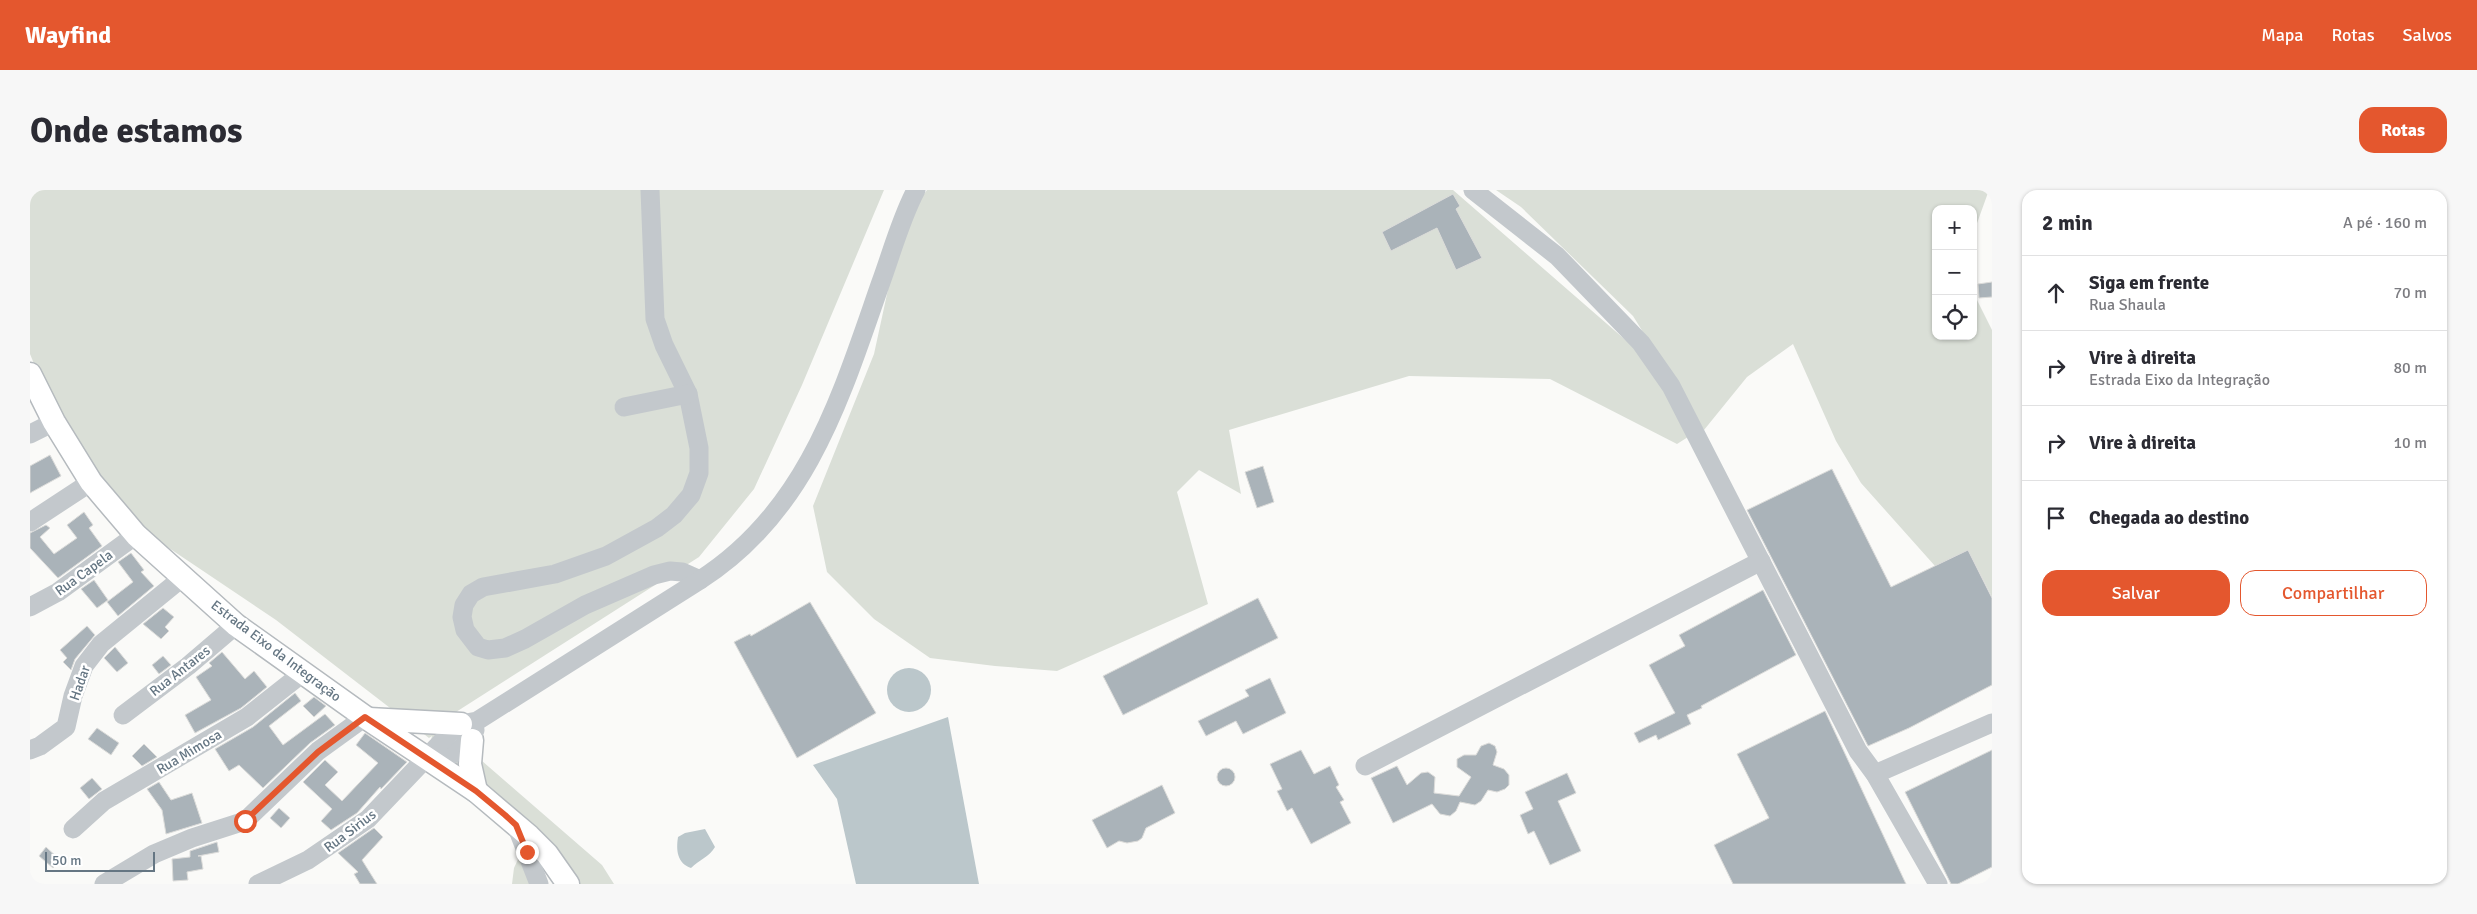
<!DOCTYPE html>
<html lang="pt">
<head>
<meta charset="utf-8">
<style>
	body { margin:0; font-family:Signika,sans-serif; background:#f7f7f7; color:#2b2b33 }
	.controls { position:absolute; right:15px; top:15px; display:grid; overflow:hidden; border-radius:10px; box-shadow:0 1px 4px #0004 }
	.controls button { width:45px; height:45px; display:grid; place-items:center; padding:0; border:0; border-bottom:1px solid #e1e1e2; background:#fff; color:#2b2b33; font:25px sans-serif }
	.scale { position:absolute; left:15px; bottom:12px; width:110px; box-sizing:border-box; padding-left:5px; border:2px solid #657683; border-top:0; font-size:14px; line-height:18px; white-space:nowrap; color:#657683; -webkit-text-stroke:4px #fff; paint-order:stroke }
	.stop { position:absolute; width:15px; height:15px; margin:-11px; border:4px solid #e4572e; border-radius:50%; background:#fff }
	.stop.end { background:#e4572e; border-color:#fff; box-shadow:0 1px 5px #0008 }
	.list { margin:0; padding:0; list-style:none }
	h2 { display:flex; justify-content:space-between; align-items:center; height:65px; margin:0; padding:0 20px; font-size:21px }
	h2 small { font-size:16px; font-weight:400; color:#7c7c81 }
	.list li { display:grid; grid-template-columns:32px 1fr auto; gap:15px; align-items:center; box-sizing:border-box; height:75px; padding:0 20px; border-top:1px solid #e1e1e2 }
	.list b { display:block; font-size:19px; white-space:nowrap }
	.list p { margin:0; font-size:16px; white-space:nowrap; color:#7c7c81 }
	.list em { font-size:16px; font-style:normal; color:#7c7c81 }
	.actions { display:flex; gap:10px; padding:15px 20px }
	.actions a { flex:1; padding:11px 0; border:1px solid #e4572e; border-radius:15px; text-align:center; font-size:18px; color:#e4572e }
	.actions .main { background:#e4572e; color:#fff }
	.icon { flex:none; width:28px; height:28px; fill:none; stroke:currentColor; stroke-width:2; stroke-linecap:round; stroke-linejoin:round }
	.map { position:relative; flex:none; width:1962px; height:694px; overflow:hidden; border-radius:15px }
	header { display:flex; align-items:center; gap:30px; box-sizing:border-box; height:70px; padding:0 25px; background:#e4572e; color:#fff }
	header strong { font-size:24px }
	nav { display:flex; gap:28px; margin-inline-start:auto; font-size:18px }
	.intro { display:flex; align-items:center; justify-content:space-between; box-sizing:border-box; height:120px; padding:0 30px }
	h1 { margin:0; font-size:35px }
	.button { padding:12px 22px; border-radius:15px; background:#e4572e; color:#fff; font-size:18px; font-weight:700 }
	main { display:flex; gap:30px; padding:0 30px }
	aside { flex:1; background:#fff; border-radius:15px; box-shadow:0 1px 4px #0004 }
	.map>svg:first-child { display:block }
</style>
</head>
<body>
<header>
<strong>Wayfind</strong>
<nav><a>Mapa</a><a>Rotas</a><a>Salvos</a></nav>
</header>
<div class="intro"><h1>Onde estamos</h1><a class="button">Rotas</a></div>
<main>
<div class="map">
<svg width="1962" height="694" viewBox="0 0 1962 694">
	<rect width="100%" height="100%" fill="#fafaf8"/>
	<g fill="#dadfd7">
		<path d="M0,0H854L772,195L724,299L669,367L426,522L407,540L444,564L572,675L584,694H538L397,568L402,546L399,548L246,430L121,346L66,282L18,208L0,164Z"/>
		<path d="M897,0H1423L1630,180L1658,247L1647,254L1520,189L1379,186L1199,240L1211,304L1169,280L1147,302L1178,414L1027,481L965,476L900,468L844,429L797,382L783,316L844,164L872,35Z"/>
		<path d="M1466,0H1959L1946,36L1943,56V19H1906V146H1943V102L1962,140V407L1938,360L1905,376L1831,293L1806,251L1763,154L1717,187L1674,240L1603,126L1491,17Z"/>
		<path d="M490,665L502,694H482L484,678Z"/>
	</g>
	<g fill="#bbc7cb">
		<circle cx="879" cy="500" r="22"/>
		<path d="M918,527L949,694H826L807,609L783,575Z"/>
		<path d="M675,639L685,657C679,667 669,670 661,678C647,673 646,660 648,647L655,643Z"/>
	</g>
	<g fill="#aab3b9" stroke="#dcdcda">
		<path d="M1423,4L1430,16L1426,19L1452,68L1426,80L1407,38L1361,61L1352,42Z"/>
		<path d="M1962,92V107L1949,108L1948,94Z"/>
		<path d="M20,265L31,286L0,303V276Z"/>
		<path d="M1233,276L1244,312L1227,318L1215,282Z"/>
		<path d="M1802,279L1861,397L1938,360L1962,408V495L1879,538L1838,556L1717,320Z"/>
		<path d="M54,322L63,335L59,338L72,356L28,388L0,358V343L16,335L20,338L10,347L24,364L47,348L37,335Z"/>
		<path d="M101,363L114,380L111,382L124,396L88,426L77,412L103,392L88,372Z"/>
		<path d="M64,390L78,410L67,418L51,399Z"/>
		<path d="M1733,400L1766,465L1671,516L1672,518L1657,525L1661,534L1628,550L1626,545L1609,553L1604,543L1645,523L1619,475L1655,456L1649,445Z"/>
		<path d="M1228,408L1248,448L1093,525L1073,486Z"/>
		<path d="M780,412L846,523L767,568L704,452L720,444L721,446Z"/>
		<path d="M133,418L144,427L135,437L139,441L131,449L113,434Z"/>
		<path d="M57,436L65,445L45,469L41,480L33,472L37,468L30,460Z"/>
		<path d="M85,457L98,473L87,482L74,468Z"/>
		<path d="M192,462L215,489L224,481L237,497L211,518L165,543L155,525L181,510L166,487L182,476L179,473Z"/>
		<path d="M133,466L141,475L129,484L122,475Z"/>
		<path d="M1240,488L1256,523L1213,544L1206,531L1176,546L1168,531L1219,506L1215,500Z"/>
		<path d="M265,503L271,511L239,536L253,555L295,524L305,535L280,553L233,598L209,575L199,581L185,559L223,537Z"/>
		<path d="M284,507L296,516L284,527L273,516Z"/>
		<path d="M1795,521L1876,694H1703L1684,655L1739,628L1707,564Z"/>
		<path d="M67,538L89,553L81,565L58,549Z"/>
		<path d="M335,543L377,572L351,599L350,597L327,623L301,640L291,631L302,619L273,592L295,570L308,582L295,595L312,611L348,573L326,555Z"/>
		<path d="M1459,553L1465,556L1467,562L1463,575L1474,579L1479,585V595L1475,599L1467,602L1458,600L1451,611L1445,615L1430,612L1426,621L1420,626L1410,624L1402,614L1363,633L1341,588L1367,576L1377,595L1391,583L1398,582L1405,587L1404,603L1429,606L1441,587L1427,577V569L1434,565H1446L1451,556Z"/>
		<path d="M114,554L127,567L112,576L102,566Z"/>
		<path d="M1271,560L1284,584L1300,576L1309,595L1306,597L1314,610L1310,612L1321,633L1281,654L1262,618L1257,621L1247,601L1252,599L1240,574Z"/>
		<path d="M1962,560V677L1928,694H1921L1875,602Z"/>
		<circle cx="1196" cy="587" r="9"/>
		<path d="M1537,583L1546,603L1528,611L1551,661L1520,675L1504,641L1498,644L1490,625L1503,619L1495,602Z"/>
		<path d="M62,588L72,599L59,609L50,598Z"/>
		<path d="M129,592L141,610L162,603L172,633L136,644L132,620L117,599Z"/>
		<path d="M1132,595L1145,623L1116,638L1112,648L1108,651L1097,653L1089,651L1077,658L1062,630Z"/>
		<path d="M249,618L260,628L251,638L240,628Z"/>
		<path d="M344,638L353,647L332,670L347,694H330L324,684L328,682L308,663Z"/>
		<path d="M187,652L189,662L168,666H171L173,679L157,682L158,690L143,691L142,669L160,667V661Z"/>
		<path d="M16,657L30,670L23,678L9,666Z"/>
	</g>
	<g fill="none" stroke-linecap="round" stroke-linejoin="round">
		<g stroke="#b5babe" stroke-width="25">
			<g id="major">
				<path d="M0,184L24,232L61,292L106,345L206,435L335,527L446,601L499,646L517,664L538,694"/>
				<path d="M339,529L431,534"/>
				<path d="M442,550L440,574L446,601"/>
			</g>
		</g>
		<g stroke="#c3c8cc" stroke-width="19">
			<path d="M620,0L625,129L634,155L658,204L669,258V283L661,305L644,325L627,338L576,366L525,384L453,397L441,404L434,415L432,427L435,440L448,457L458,460L475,458L495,449L555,415L624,385L640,381L652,382L670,390"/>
			<path d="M1443,0L1527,66L1611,153L1641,196L1828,561L1845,584L1908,694"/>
			<path d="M594,217L658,204"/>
			<path d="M0,244L24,232"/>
			<path d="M0,332L61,292"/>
			<path d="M0,417L28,402L106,345"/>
			<path d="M93,525L158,476L206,435"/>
			<path d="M0,560L10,556L36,537L43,506L54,476L71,454L152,388"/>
			<path d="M405,573C420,566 439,557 445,540"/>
			<path d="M1335,576L1731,371"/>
			<path d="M1845,584L1962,533"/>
			<path d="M486,635L509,694"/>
			<path d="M43,639L74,611L217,527L274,482"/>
			<path d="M74,694L124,664L162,648L215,631L288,561L335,527"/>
			<path d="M228,694L278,670L338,629L419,544L431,534L447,531L670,390C778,321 811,206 851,92C862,62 871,28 886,0"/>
		</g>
		<use href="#major" stroke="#fff" stroke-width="22"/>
	</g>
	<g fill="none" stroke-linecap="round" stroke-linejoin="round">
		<path stroke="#e4572e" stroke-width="6" d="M215,631L288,562L335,527L446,601L475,625L486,635L497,662"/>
	</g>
	<g text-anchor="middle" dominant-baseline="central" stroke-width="5" stroke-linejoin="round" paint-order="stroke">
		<g font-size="14" fill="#657683" stroke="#fff">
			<text transform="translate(54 383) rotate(-36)">Rua Capela</text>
			<text transform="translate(246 461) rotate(37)">Estrada Eixo da Integração</text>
			<text transform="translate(150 481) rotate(-38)">Rua Antares</text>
			<text transform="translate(50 493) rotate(-71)">Hadar</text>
			<text transform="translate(159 562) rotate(-31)">Rua Mimosa</text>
			<text transform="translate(320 641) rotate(-37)">Rua Sirius</text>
		</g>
	</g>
</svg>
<div class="controls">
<button>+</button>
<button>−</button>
<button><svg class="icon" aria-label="locate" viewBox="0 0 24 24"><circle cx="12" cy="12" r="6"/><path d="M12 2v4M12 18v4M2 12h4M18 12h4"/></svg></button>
</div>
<div class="scale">50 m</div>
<div class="stop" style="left:215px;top:631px"></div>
<div class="stop end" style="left:497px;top:662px"></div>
</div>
<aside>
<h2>2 min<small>A pé · 160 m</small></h2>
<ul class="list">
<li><svg class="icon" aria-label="ahead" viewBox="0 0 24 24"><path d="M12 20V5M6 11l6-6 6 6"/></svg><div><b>Siga em frente</b><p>Rua Shaula</p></div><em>70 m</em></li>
<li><svg class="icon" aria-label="right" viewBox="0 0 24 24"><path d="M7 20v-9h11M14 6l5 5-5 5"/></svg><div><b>Vire à direita</b><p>Estrada Eixo da Integração</p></div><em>80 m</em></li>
<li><svg class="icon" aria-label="right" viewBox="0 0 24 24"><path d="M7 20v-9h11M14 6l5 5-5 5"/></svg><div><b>Vire à direita</b></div><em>10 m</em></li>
<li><svg class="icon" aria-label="arrive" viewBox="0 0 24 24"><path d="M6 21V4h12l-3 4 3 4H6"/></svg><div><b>Chegada ao destino</b></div></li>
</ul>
<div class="actions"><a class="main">Salvar</a><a>Compartilhar</a></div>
</aside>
</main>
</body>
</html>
